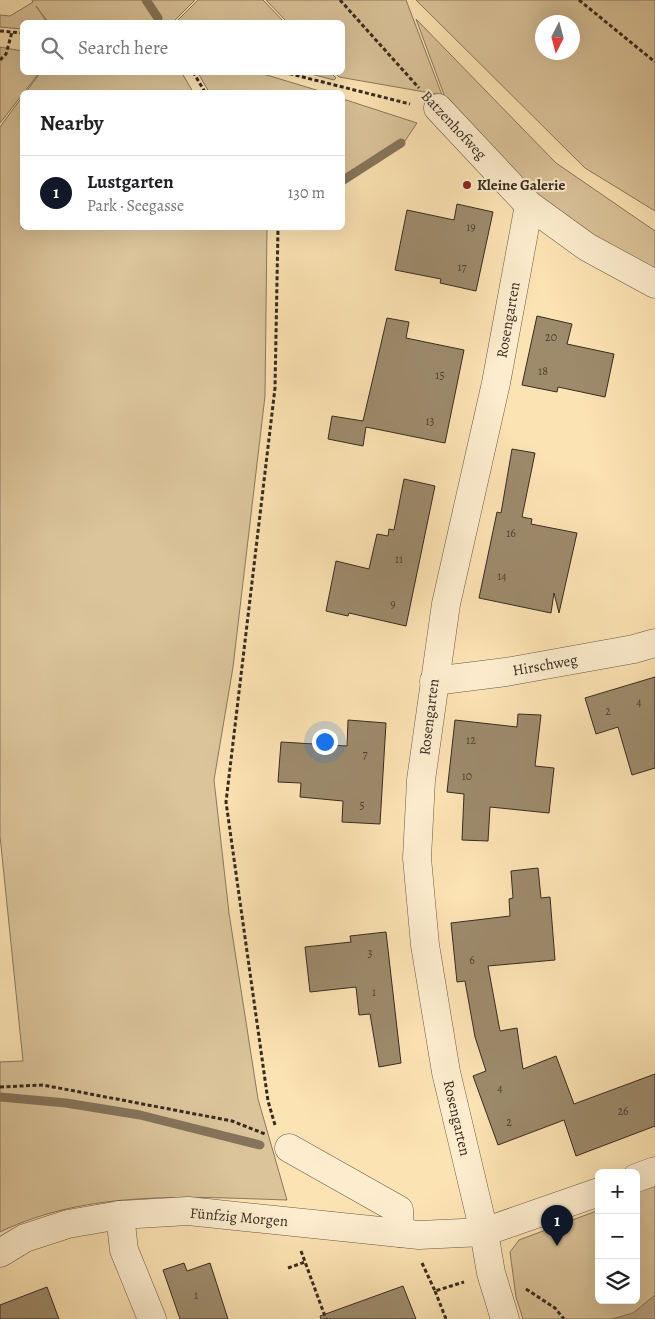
<!DOCTYPE html>
<html lang="en">
<head>
<meta charset="utf-8">
<style>
	body { margin:0; font-family:Alegreya,serif; background:#f2f2f2; color:#202124 }
	.controls { position:absolute; right:15px; bottom:15px; display:grid; overflow:hidden; border-radius:8px; box-shadow:0 5px 20px #0002 }
	.controls button { width:45px; height:45px; display:grid; place-items:center; padding:0; border:0; border-bottom:1px solid #e0e0e0; background:#fff; color:#202124; font:25px sans-serif }
	.compass { position:absolute; left:535px; top:15px; width:45px; height:45px; border-radius:50%; background:#fff; box-shadow:0 5px 20px #0002; rotate:186deg }
	.you { position:absolute; left:324px; top:741px; width:18px; height:18px; margin:-12px; border:4px solid #fff; border-radius:50%; background:#1a73e8; box-shadow:0 0 0 8px #1a73e833 }
	.badge { display:grid; place-items:center; width:32px; height:32px; border-radius:50%; background:#111827; color:#fff; font-size:16px; font-weight:700 }
	.pin { position:absolute; translate:-50% -41px; filter:drop-shadow(0 1px 2px #0008) }
	.pin::after { content:''; position:absolute; top:26px; width:18px; height:15px; background:inherit; clip-path:polygon(0 0,100% 0,50% 100%) }
	.list { margin:0; padding:0; list-style:none }
	h2 { display:flex; justify-content:space-between; align-items:center; height:65px; margin:0; padding:0 20px; font-size:21px }
	h2 small { font-size:16px; font-weight:400; color:#757577 }
	.list li { display:grid; grid-template-columns:32px 1fr auto; gap:15px; align-items:center; box-sizing:border-box; height:75px; padding:0 20px; border-top:1px solid #e0e0e0 }
	.list b { display:block; font-size:19px; white-space:nowrap }
	.list p { margin:0; font-size:16px; white-space:nowrap; color:#757577 }
	.list em { font-size:16px; font-style:normal; color:#757577 }
	.icon { flex:none; width:28px; height:28px; fill:none; stroke:currentColor; stroke-width:2; stroke-linecap:round; stroke-linejoin:round }
	.map { position:relative; flex:none; width:655px; height:1319px; overflow:hidden }
	.search { position:absolute; background:#fff; box-shadow:0 5px 20px #0002; left:20px; top:20px; width:325px; height:55px; display:flex; align-items:center; gap:12px; box-sizing:border-box; padding:0 18px; border-radius:8px; color:#757577; font-size:19px }
	.panel { position:absolute; background:#fff; box-shadow:0 5px 20px #0002; left:20px; top:90px; width:325px; height:140px; border-radius:8px }
	.map>svg:first-child { display:block }
</style>
</head>
<body>
<div class="map">
<svg width="655" height="1319" viewBox="0 0 655 1319">
	<rect width="100%" height="100%" fill="#fce3b3"/>
	<filter id="stains"><feTurbulence type="fractalNoise" baseFrequency=".004" numOctaves="4"/><feColorMatrix values="0 0 0 0 .2 0 0 0 0 .09 0 0 0 0 .02 0 0 0 .5 -.17"/></filter>
	<radialGradient id="worn" r=".72"><stop offset=".6" stop-color="#630" stop-opacity="0"/><stop offset="1" stop-color="#630" stop-opacity=".3"/></radialGradient>
	<g fill="#dbc49a" stroke="#89785d" fill-rule="evenodd">
		<path d="M32,0H195L173,22H48L36,6L47,22H22V29L0,27V15L10,16L33,2Z"/>
		<path d="M198,0H263L284,22H176Z"/>
		<path d="M266,0H406L442,95L339,77L335,73L342,72V22H287Z"/>
		<path d="M416,0H655V211L585,168ZM542,22H572V52H542Z"/>
		<path d="M416,19L556,163L655,231V273L531,197L446,100Z"/>
		<path d="M0,47L22,51V72L39,73L0,123Z"/>
		<path d="M40,73H182L193,92H26Z"/>
		<path d="M198,73H260L323,92H209Z"/>
		<path d="M307,73H331L336,78L334,80Z"/>
		<path d="M22,97V228H267L265,396L233,667L214,780L229,913L258,1099L287,1200C191,1197 89,1189 0,1232V1062L23,1061L0,836V127Z"/>
		<path d="M343,99L417,123L405,141L343,184Z"/>
		<path d="M655,1182V1319H523L516,1297L510,1252L519,1240L599,1210V1300H636V1189Z"/>
	</g>
	<path fill="#b9a481" stroke="#85745a" d="M655,1295V1319H612L633,1313Z"/>
	<g fill="none" stroke-linecap="round" stroke-linejoin="round">
		<g stroke="#85745a" stroke-width="9">
			<path d="M146,0L158,18"/>
			<path d="M342,181L401,143"/>
			<path d="M0,1097L66,1103L140,1115L260,1145"/>
		</g>
	</g>
	<g fill="#9d8b6c" stroke="#372b20">
		<path d="M457,204L493,212L476,291L440,283L441,279L395,270L407,210L454,220Z"/>
		<path d="M537,316L572,324L567,344L614,354L605,397L558,387L557,392L522,385Z"/>
		<path d="M387,318L409,322L406,338L464,350L445,443L366,427L363,446L328,439L332,416L363,421Z"/>
		<path d="M512,449L535,453L522,517L532,519L531,524L577,533L559,613L554,593L551,613L479,598L497,512L501,513Z"/>
		<path d="M404,479L435,486L406,626L349,613L348,616L326,611L336,561L369,569L377,534L388,536L389,529L394,530Z"/>
		<path d="M655,677V768L632,775L618,727L596,734L585,698Z"/>
		<path d="M518,714L541,715L535,766L554,768L549,813L490,807L488,841L462,840L464,794L447,792L455,720L517,727Z"/>
		<path d="M348,720L386,723L380,824L342,822L343,801L300,797L301,783L278,782L281,742L347,746Z"/>
		<path d="M538,868L541,898L550,897L555,960L488,966L500,1031L517,1028L523,1069L556,1056L574,1104L655,1074V1126L576,1156L564,1120L498,1145L473,1076L486,1071L475,1037L465,981L457,982L451,923L510,916L509,899L513,898L511,871Z"/>
		<path d="M386,932L401,1063L379,1067L370,1014L359,1015L356,987L310,992L305,947L351,942L350,936Z"/>
		<path d="M184,1263L187,1271L210,1263L228,1319H180L163,1270Z"/>
		<path d="M403,1286L416,1319H321L320,1316Z"/>
		<path d="M47,1287L59,1319H0V1305Z"/>
	</g>
	<g fill="none" stroke-linecap="round" stroke-linejoin="round">
		<g stroke="#685945" stroke-width="29">
			<g id="minor">
				<path d="M438,108L529,205L587,247L655,284"/>
				<path d="M434,681L506,672L634,649L655,643"/>
				<path d="M289,1148L399,1210L400,1233"/>
				<path d="M636,1178L655,1171"/>
				<path d="M120,1215L124,1250L152,1319"/>
				<path d="M0,1253L25,1238L68,1224L120,1215L188,1211L419,1235L484,1232L599,1192"/>
				<path d="M505,1319L491,1273L484,1232L446,1072L425,945L417,858L421,780L446,604L496,383L529,205"/>
			</g>
		</g>
		<g stroke="#372b20" stroke-width="3" stroke-dasharray="4 2.5" stroke-linecap="butt">
			<path d="M340,0L419,88"/>
			<path d="M579,0L655,62"/>
			<path d="M0,31L22,33"/>
			<path d="M0,60L6,54L12,32"/>
			<path d="M193,72L205,92"/>
			<path d="M283,72L410,104"/>
			<path d="M0,1087L43,1085L232,1121L265,1134"/>
			<path d="M275,1125L268,1101L226,802L275,388L278,228"/>
			<path d="M301,1251L326,1319"/>
			<path d="M422,1263L435,1291L464,1282"/>
			<path d="M288,1268L305,1262"/>
			<path d="M526,1289L555,1308L564,1319"/>
			<path d="M435,1291L446,1319"/>
		</g>
		<use href="#minor" stroke="#fdedce" stroke-width="28"/>
	</g>
	<circle fill="#8f2418" stroke="#fdedce" stroke-width="2" cx="467" cy="185" r="5"/>
	<g text-anchor="middle" dominant-baseline="central" stroke-width="4" stroke-linejoin="round" paint-order="stroke">
		<g font-size="12" fill="#504333">
			<text x="471" y="227">19</text>
			<text x="462" y="267">17</text>
			<text x="551" y="337">20</text>
			<text x="543" y="371">18</text>
			<text x="440" y="375">15</text>
			<text x="430" y="421">13</text>
			<text x="511" y="533">16</text>
			<text x="399" y="559">11</text>
			<text x="502" y="576">14</text>
			<text x="393" y="604">9</text>
			<text x="639" y="702">4</text>
			<text x="608" y="711">2</text>
			<text x="471" y="740">12</text>
			<text x="365" y="754">7</text>
			<text x="467" y="776">10</text>
			<text x="362" y="805">5</text>
			<text x="370" y="953">3</text>
			<text x="472" y="960">6</text>
			<text x="374" y="992">1</text>
			<text x="500" y="1088">4</text>
			<text x="623" y="1111">26</text>
			<text x="509" y="1122">2</text>
			<text x="196" y="1295">1</text>
		</g>
		<g font-size="15" fill="#372b20" stroke="#fdedce">
			<text transform="translate(454 125) rotate(47)">Batzenhofweg</text>
			<text transform="translate(508 320) rotate(-80)">Rosengarten</text>
			<text transform="translate(545 665) rotate(-10)">Hirschweg</text>
			<text transform="translate(429 717) rotate(-83)">Rosengarten</text>
			<text transform="translate(457 1118) rotate(77)">Rosengarten</text>
			<text transform="translate(239 1217) rotate(5)">Fünfzig Morgen</text>
		</g>
		<g font-size="15" font-weight="bold" fill="#372b20" stroke="#fdedce" text-anchor="start">
			<text x="477" y="185">Kleine Galerie</text>
		</g>
	</g>
	<rect width="100%" height="100%" filter="url(#stains)"/>
	<rect width="100%" height="100%" fill="url(#worn)"/>
</svg>
<div class="controls">
<button>+</button>
<button>−</button>
<button><svg class="icon" aria-label="layers" viewBox="0 0 24 24"><path d="M12 4l9 5-9 5-9-5zM3 14l9 5 9-5"/></svg></button>
</div>
<svg class="compass" viewBox="-18 -18 36 36"><path d="M0-13l5 13h-10z" fill="#e53935"/><path d="M0 13l5-13h-10z" fill="#757577"/></svg>
<div class="you"></div>
<div class="pin badge" style="left:557px;top:1246px">1</div>
<div class="search"><svg class="icon" aria-label="search" viewBox="0 0 24 24"><circle cx="10" cy="10" r="6"/><path d="M15 15l6 6"/></svg>Search here</div>
<section class="panel">
<h2>Nearby<small></small></h2>
<ul class="list">
<li><span class="badge">1</span><div><b>Lustgarten</b><p>Park · Seegasse</p></div><em>130 m</em></li>
</ul>
</section>
</div>
</body>
</html>
